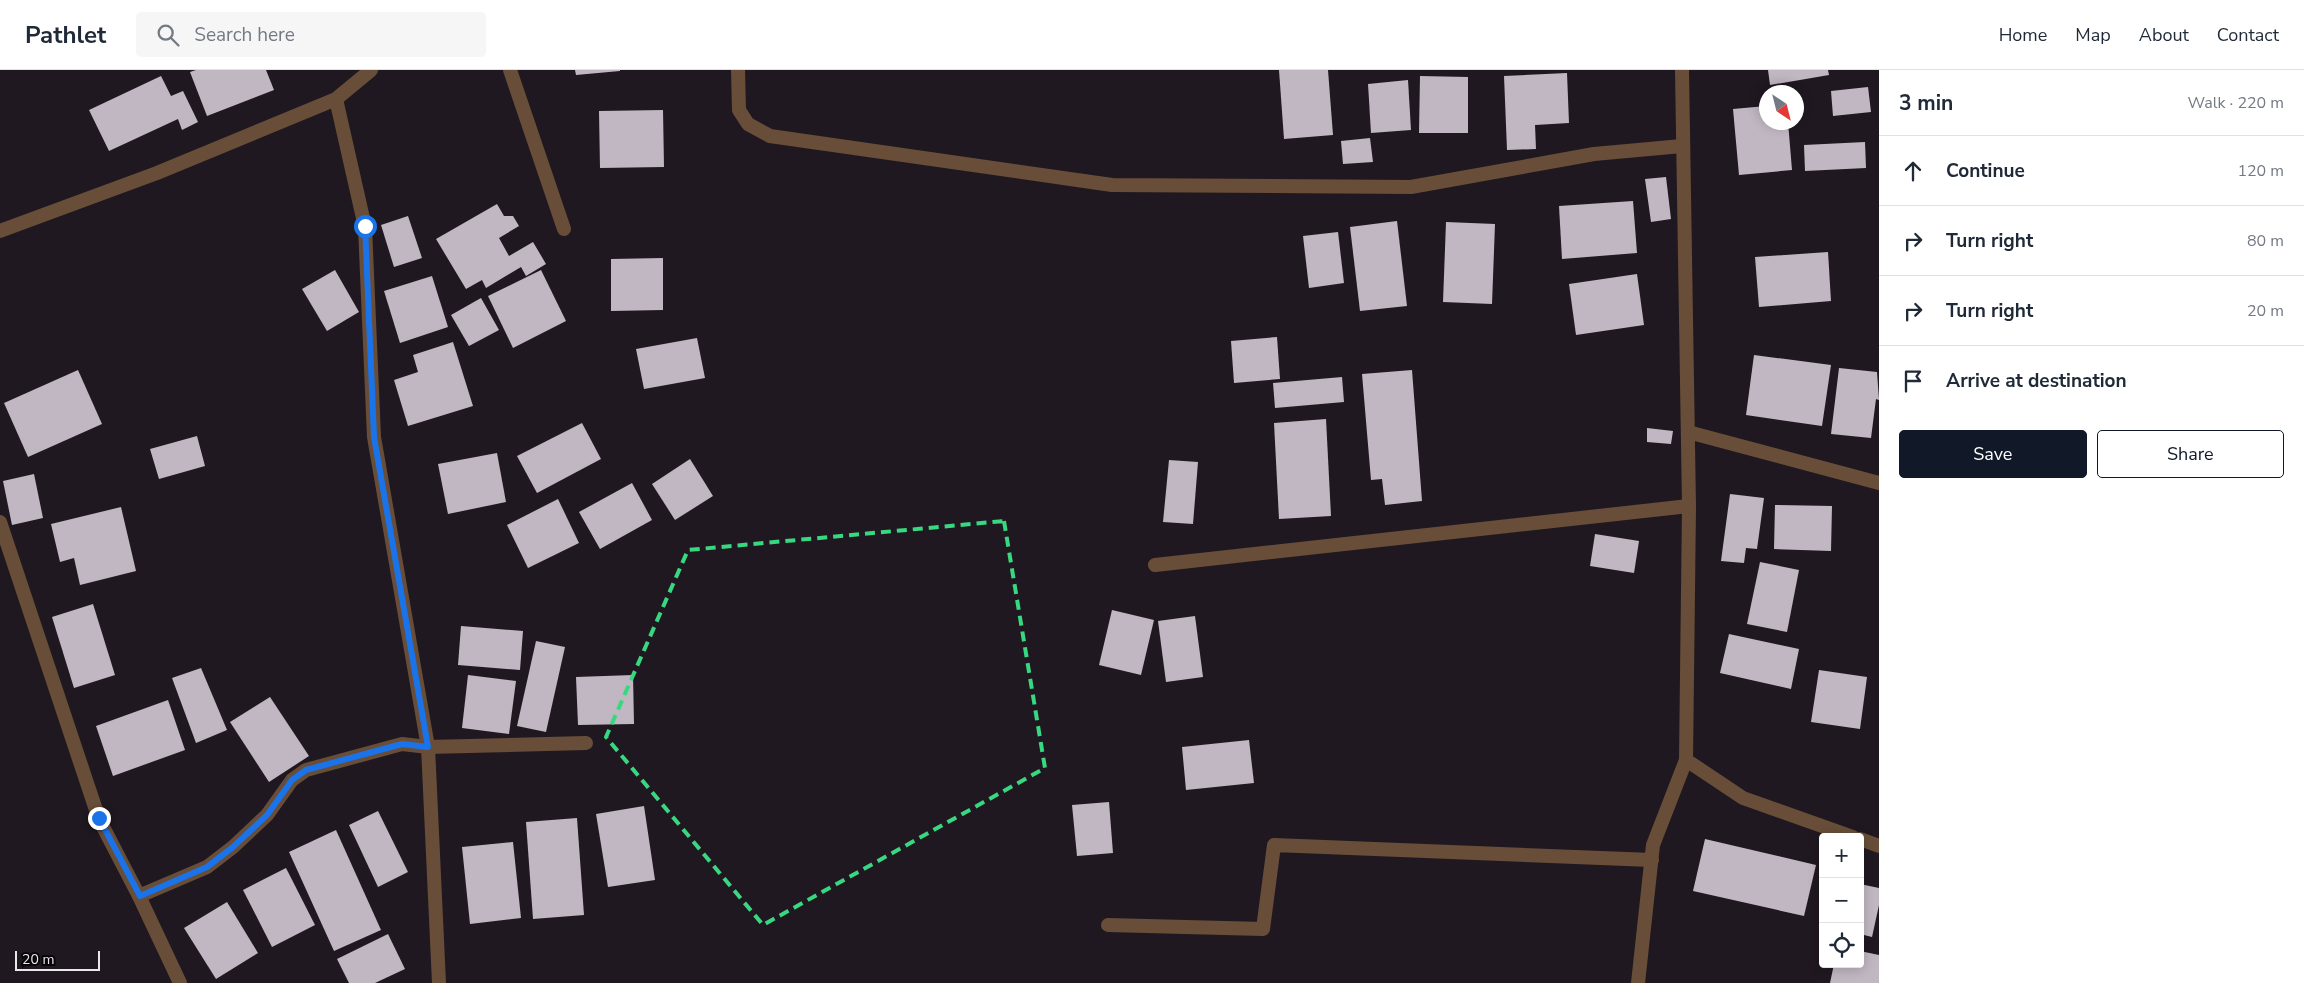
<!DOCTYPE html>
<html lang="en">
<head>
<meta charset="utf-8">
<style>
	body { margin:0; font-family:"Nunito Sans",sans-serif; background:#f6f6f7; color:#1f2937 }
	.controls { position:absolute; right:15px; bottom:15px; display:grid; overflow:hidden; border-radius:5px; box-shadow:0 2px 12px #0003 }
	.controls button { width:45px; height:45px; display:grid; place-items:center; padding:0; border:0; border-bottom:1px solid #e0e1e3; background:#fff; color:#1f2937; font:25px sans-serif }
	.compass { position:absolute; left:1759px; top:15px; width:45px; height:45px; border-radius:50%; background:#fff; box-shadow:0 2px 12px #0003; rotate:145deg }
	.scale { position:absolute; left:15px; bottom:12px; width:85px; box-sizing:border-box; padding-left:5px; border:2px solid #ece7ed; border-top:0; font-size:14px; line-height:18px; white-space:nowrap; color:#ece7ed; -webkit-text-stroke:4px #080508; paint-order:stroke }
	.stop { position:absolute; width:15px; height:15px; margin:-11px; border:4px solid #1a73e8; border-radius:50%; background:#fff }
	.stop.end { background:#1a73e8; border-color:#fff; box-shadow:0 1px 5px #0008 }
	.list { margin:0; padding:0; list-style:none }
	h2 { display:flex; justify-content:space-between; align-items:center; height:65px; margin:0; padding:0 20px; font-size:21px }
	h2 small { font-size:16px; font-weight:400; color:#747a83 }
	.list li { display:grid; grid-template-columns:32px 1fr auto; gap:15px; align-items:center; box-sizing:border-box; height:70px; padding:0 20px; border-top:1px solid #e0e1e3 }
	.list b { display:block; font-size:19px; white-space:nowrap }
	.list em { font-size:16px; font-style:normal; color:#747a83 }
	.actions { display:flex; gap:10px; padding:15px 20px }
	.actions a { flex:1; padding:11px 0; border:1px solid #111827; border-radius:5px; text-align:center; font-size:18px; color:#111827 }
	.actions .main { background:#111827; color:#fff }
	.icon { flex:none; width:28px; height:28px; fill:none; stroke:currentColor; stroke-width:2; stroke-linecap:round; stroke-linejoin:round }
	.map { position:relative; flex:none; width:1879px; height:913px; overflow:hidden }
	header { display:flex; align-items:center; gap:30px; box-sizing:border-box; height:70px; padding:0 25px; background:#fff; border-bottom:1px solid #e0e1e3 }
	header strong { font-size:24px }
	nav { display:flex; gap:28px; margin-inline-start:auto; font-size:18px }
	.search { width:350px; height:45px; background:#f6f6f7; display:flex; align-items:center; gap:12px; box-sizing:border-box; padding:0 18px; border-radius:5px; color:#747a83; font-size:19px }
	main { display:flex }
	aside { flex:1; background:#fff }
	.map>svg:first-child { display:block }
</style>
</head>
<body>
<header>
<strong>Pathlet</strong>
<div class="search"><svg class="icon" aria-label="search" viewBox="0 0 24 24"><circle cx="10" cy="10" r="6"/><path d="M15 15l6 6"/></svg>Search here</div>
<nav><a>Home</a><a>Map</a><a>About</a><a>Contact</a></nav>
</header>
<main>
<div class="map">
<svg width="1879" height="913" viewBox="0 0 1879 913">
	<rect width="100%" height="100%" fill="#201820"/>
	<g fill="#c1b7c3">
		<path d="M196,0H266L274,20L207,46L190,2Z"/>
		<path d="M575,0H620V1L576,5Z"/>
		<path d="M1279,0H1328L1333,65L1284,69Z"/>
		<path d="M1768,0H1828L1829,5L1770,15Z"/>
		<path d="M1567,3L1569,53L1535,55L1536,79L1507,80L1504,6Z"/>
		<path d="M161,6L171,26L183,21L198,52L182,60L178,49L109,81L89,40Z"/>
		<path d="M1420,6L1468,7V63H1419Z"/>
		<path d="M1408,10L1411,60L1371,63L1368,14Z"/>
		<path d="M1868,17L1871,42L1833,46L1831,21Z"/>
		<path d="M1766,36V52H1788L1792,100L1739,105L1733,39Z"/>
		<path d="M663,40L664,97L600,98L599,41Z"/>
		<path d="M1370,68L1373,92L1343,94L1341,71Z"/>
		<path d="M1865,72L1866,98L1805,101L1804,75Z"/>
		<path d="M1666,107L1671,149L1651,152L1645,109Z"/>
		<path d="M1633,131L1637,183L1562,189L1559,136Z"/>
		<path d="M497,134L504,146H513L519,156L499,168L509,186L533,172L546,194L526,206L521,197L486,218L482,210L466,219L436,169Z"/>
		<path d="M408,146L422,188L394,197L381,155Z"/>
		<path d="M1397,151L1407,236L1360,241L1350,157Z"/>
		<path d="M1446,152L1495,154L1492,234L1443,232Z"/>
		<path d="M1338,162L1344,213L1309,218L1303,166Z"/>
		<path d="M1828,182L1831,231L1759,237L1755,187Z"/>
		<path d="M663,188V240L611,241V189Z"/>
		<path d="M335,200L359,242L327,261L302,219Z"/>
		<path d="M541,200L566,251L513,278L488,226Z"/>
		<path d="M1637,204L1644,255L1576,265L1569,214Z"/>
		<path d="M432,206L448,257L400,273L384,221Z"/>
		<path d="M481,228L499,260L469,276L451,245Z"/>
		<path d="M1277,267L1280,309L1234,313L1231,271Z"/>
		<path d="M697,268L705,308L644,319L636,279Z"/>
		<path d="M453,272L473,336L408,356L394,310L418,302L413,285Z"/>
		<path d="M1754,285L1831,295L1822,356L1746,345Z"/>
		<path d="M1839,298L1877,302L1879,330L1876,329L1871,368L1831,364Z"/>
		<path d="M78,300L102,354L28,387L4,333Z"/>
		<path d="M1412,300L1422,431L1385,435L1382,409L1371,410L1362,304Z"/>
		<path d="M1342,307L1344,332L1275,338L1273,313Z"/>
		<path d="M1326,349L1331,446L1279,449L1274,353Z"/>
		<path d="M582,353L601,389L537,423L517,386Z"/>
		<path d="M1647,358L1673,361L1671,374L1647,372Z"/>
		<path d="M197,366L205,396L159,409L150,379Z"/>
		<path d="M497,383L506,432L448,444L438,394Z"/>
		<path d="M690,389L713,426L675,450L652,414Z"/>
		<path d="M1169,390L1198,392L1193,454L1163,452Z"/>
		<path d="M34,404L43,448L12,455L3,411Z"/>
		<path d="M632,413L652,450L600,479L579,442Z"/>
		<path d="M1730,424L1764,428L1757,479L1746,478L1744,493L1721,491Z"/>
		<path d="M558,429L579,473L528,498L507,455Z"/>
		<path d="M1775,435L1832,436L1831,481L1774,479Z"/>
		<path d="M121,437L136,501L80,515L74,488L60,492L51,454Z"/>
		<path d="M1595,464L1639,471L1634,503L1590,496Z"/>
		<path d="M1760,492L1799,500L1787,562L1747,554Z"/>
		<path d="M93,534L115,605L74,618L52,547Z"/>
		<path d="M1112,540L1154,550L1141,605L1099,595Z"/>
		<path d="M1195,546L1203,607L1166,612L1158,551Z"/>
		<path d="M461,556L523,561L520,600L458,595Z"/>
		<path d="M1729,564L1799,579L1791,619L1720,603Z"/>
		<path d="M536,571L565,577L546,662L517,656Z"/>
		<path d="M201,598L227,660L196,673L172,608Z"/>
		<path d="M1819,600L1867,607L1860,659L1811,652Z"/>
		<path d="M468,605L516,611L509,664L462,658Z"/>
		<path d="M633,605L634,654L578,655L576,607Z"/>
		<path d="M270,627L309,686L269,712L230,652Z"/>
		<path d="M168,630L185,680L113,706L96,656Z"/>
		<path d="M1249,670L1254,713L1186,720L1182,677Z"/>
		<path d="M1109,732L1113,783L1077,786L1072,735Z"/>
		<path d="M644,736L655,810L608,817L596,744Z"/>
		<path d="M378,741L408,802L378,817L349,755Z"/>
		<path d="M577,748L584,845L533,849L526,752Z"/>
		<path d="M336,760L381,860L334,881L289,782Z"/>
		<path d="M1705,769L1816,795L1804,846L1693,821Z"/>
		<path d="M513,772L521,848L470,854L462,777Z"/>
		<path d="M286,798L315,855L272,877L243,820Z"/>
		<path d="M1860,814L1879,818V835L1872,867L1860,864Z"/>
		<path d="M227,832L258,883L216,909L184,858Z"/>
		<path d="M388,864L405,899L375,913H349L337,889Z"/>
		<path d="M1860,881L1879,885V913H1830L1834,894H1860Z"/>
	</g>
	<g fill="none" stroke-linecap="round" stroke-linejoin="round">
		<g stroke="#684e38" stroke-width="14">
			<path d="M510,0L564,159"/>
			<path d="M738,0L739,40L748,54L770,66L1112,115L1411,117L1594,84L1682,76"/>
			<path d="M336,29L365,157L374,367L428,677L439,913"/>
			<path d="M0,161L157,103L336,29L371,0"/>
			<path d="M1688,362L1879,413"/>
			<path d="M0,452L99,749L139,826L180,913"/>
			<path d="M1155,495L1689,436"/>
			<path d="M1686,690L1743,728L1853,767"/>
			<path d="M1860,769L1879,776"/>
			<path d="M139,826L207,797L233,777L267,745L292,710L306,700L402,674L428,677L586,673"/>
			<path d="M1108,855L1263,859L1274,775L1652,790"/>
			<path d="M1638,913L1653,775L1686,690L1689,436L1682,0"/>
		</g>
	</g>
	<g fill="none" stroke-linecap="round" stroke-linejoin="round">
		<path stroke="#1a73e8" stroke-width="6" d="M99,748L140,826L207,797L233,777L267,745L292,710L306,700L402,674L428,677L374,367L365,156"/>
	</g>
	<path fill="none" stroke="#37d880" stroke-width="4" stroke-dasharray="10 6" stroke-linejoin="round" d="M1004,451L1045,698L763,855L606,667L688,480Z"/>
</svg>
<div class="controls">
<button>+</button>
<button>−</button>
<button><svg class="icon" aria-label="locate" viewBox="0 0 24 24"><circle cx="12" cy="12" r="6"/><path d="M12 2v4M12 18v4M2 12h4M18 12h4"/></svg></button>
</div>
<svg class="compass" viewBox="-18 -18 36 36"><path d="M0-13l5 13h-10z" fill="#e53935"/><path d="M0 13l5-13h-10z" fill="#747a83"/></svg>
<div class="scale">20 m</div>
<div class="stop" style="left:365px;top:156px"></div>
<div class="stop end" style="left:99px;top:748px"></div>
</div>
<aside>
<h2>3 min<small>Walk · 220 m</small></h2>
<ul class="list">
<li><svg class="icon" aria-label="ahead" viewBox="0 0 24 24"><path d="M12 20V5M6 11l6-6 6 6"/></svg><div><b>Continue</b></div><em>120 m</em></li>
<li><svg class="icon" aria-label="right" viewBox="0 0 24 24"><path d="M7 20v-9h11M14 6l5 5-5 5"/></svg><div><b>Turn right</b></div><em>80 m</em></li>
<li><svg class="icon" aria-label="right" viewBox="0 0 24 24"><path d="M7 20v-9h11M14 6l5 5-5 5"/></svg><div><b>Turn right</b></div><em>20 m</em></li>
<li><svg class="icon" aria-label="arrive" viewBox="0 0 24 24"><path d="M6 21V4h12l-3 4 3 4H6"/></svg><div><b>Arrive at destination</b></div></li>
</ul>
<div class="actions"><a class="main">Save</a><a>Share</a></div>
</aside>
</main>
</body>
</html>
